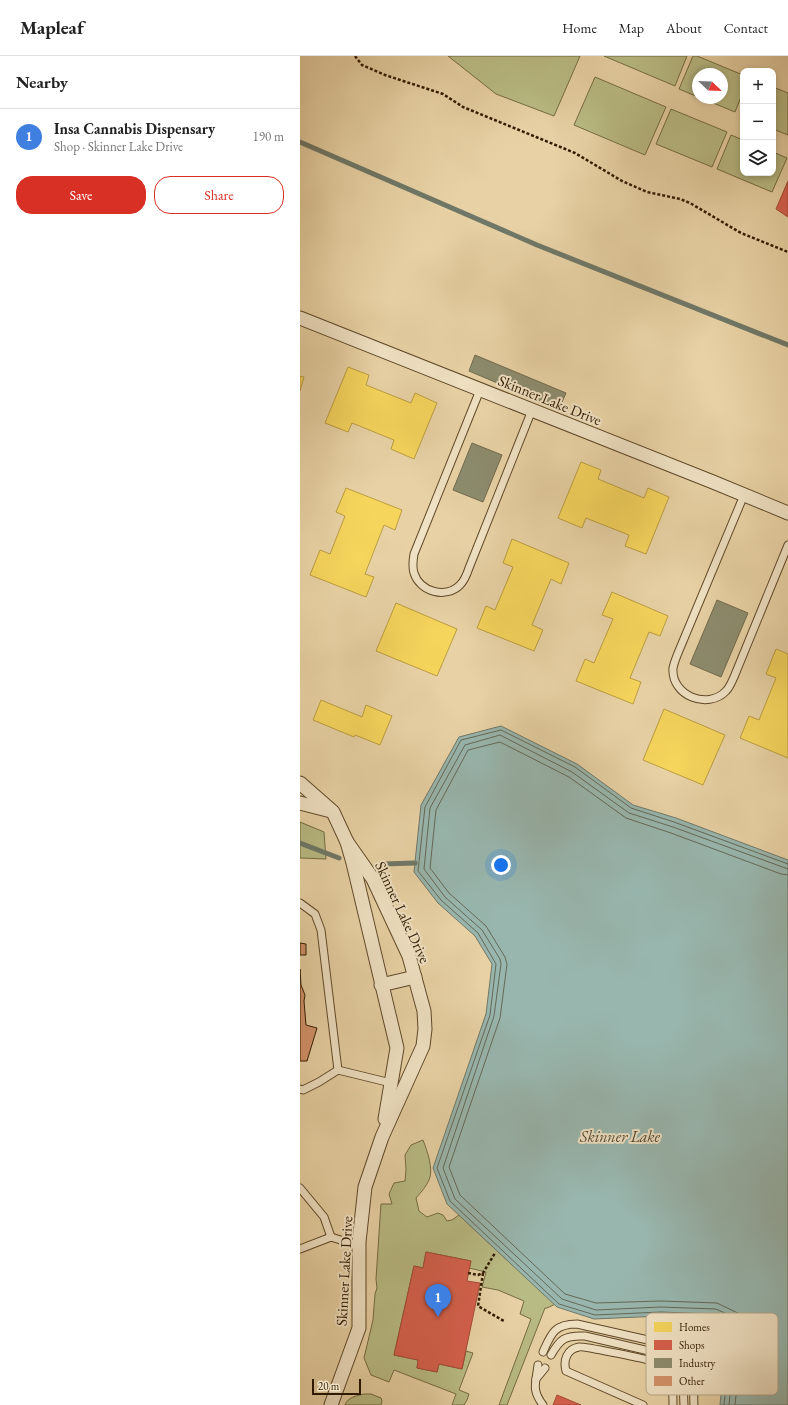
<!DOCTYPE html>
<html lang="en">
<head>
<meta charset="utf-8">
<style>
	body { margin:0; font-family:"EB Garamond",serif; background:#f2f2f2; color:#222 }
	.controls { position:absolute; right:12px; top:12px; display:grid; overflow:hidden; border-radius:8px; box-shadow:0 2px 6px #0003 }
	.controls button { width:36px; height:36px; display:grid; place-items:center; padding:0; border:0; border-bottom:1px solid #e0e0e0; background:#fff; color:#222; font:20px sans-serif }
	.compass { position:absolute; left:392px; top:12px; width:36px; height:36px; border-radius:50%; background:#fff; box-shadow:0 2px 6px #0003; rotate:113deg }
	.scale { position:absolute; left:12px; bottom:10px; width:49px; box-sizing:border-box; padding-left:4px; border:2px solid #311b00; border-top:0; font-size:11px; line-height:14px; white-space:nowrap; color:#311b00; -webkit-text-stroke:3px #f0e2c4; paint-order:stroke }
	.you { position:absolute; left:201px; top:809px; width:14px; height:14px; margin:-10px; border:3px solid #fff; border-radius:50%; background:#1a73e8; box-shadow:0 0 0 6px #1a73e833 }
	.badge { display:grid; place-items:center; width:26px; height:26px; border-radius:50%; background:#d93025; color:#fff; font-size:13px; font-weight:700 }
	.pin { position:absolute; translate:-50% -33px; filter:drop-shadow(0 1px 2px #0008) }
	.pin::after { content:''; position:absolute; top:21px; width:14px; height:12px; background:inherit; clip-path:polygon(0 0,100% 0,50% 100%) }
	.list { margin:0; padding:0; list-style:none }
	h2 { display:flex; justify-content:space-between; align-items:center; height:52px; margin:0; padding:0 16px; font-size:17px }
	h2 small { font-size:13px; font-weight:400; color:#767676 }
	.list li { display:grid; grid-template-columns:26px 1fr auto; gap:12px; align-items:center; box-sizing:border-box; height:56px; padding:0 16px; border-top:1px solid #e0e0e0 }
	.list b { display:block; font-size:15px; white-space:nowrap }
	.list p { margin:0; font-size:13px; white-space:nowrap; color:#767676 }
	.list em { font-size:13px; font-style:normal; color:#767676 }
	.actions { display:flex; gap:8px; padding:12px 16px }
	.actions a { flex:1; padding:9px 0; border:1px solid #d93025; border-radius:16px; text-align:center; font-size:14px; color:#d93025 }
	.actions .main { background:#d93025; color:#fff }
	.icon { flex:none; width:22px; height:22px; fill:none; stroke:currentColor; stroke-width:2; stroke-linecap:round; stroke-linejoin:round }
	.map { position:relative; flex:none; width:488px; height:1349px; overflow:hidden }
	header { display:flex; align-items:center; gap:24px; box-sizing:border-box; height:56px; padding:0 20px; background:#fff; border-bottom:1px solid #e0e0e0 }
	header strong { font-size:19px }
	nav { display:flex; gap:22px; margin-inline-start:auto; font-size:14px }
	main { display:flex }
	aside { flex:1; background:#fff }
	.map>svg:first-child { display:block }
</style>
</head>
<body>
<header>
<strong>Mapleaf</strong>
<nav><a>Home</a><a>Map</a><a>About</a><a>Contact</a></nav>
</header>
<main>
<aside>
<h2>Nearby<small></small></h2>
<ul class="list">
<li><span class="badge" style="background:#3f7fe0">1</span><div><b>Insa Cannabis Dispensary</b><p>Shop · Skinner Lake Drive</p></div><em>190 m</em></li>
</ul>
<div class="actions"><a class="main">Save</a><a>Share</a></div>
</aside>
<div class="map">
<svg width="488" height="1349" viewBox="0 0 488 1349">
	<rect width="100%" height="100%" fill="#e8d2a5"/>
	<filter id="stains"><feTurbulence type="fractalNoise" baseFrequency=".005" numOctaves="4"/><feColorMatrix values="0 0 0 0 .2 0 0 0 0 .09 0 0 0 0 .02 0 0 0 .5 -.17"/></filter>
	<radialGradient id="worn" r=".72"><stop offset=".6" stop-color="#630" stop-opacity="0"/><stop offset="1" stop-color="#630" stop-opacity=".3"/></radialGradient>
	<g fill="#b9bb84" stroke="#756b42">
		<path d="M148,0H280L254,60L196,38Z"/>
		<path d="M304,0H387L375,30Z"/>
		<path d="M393,0H397L443,19V36L435,56L401,42H422V18H398V41L379,33Z"/>
		<path d="M295,21L366,51L345,99L274,69Z"/>
		<path d="M473,31L488,37V79L473,73Z"/>
		<path d="M371,53L427,76L412,111L356,88Z"/>
		<path d="M431,79L443,84V117H473V96L487,102L472,136L417,113Z"/>
		<path d="M0,766L24,776L26,803L0,802Z"/>
		<path d="M123,1084C127,1094 134,1114 129,1124C126,1131 121,1136 116,1142L119,1155L127,1161L138,1157L143,1159L147,1165L152,1164L159,1159L208,1205L260,1246L247,1252H245L207,1349H199L231,1263L220,1258L224,1245L198,1234L182,1231L186,1216L169,1212L171,1205L126,1196L123,1212L114,1210L94,1299L118,1304L117,1312L137,1316L139,1308L162,1313L166,1295L173,1297L159,1334L169,1338L167,1344L164,1349H152L156,1338L94,1314L89,1326L71,1319L64,1302L73,1264L75,1238L77,1232L76,1223L81,1148H92L89,1138L94,1127L105,1125L106,1114L105,1099L111,1089Z"/>
		<path d="M64,1338H71L81,1342L82,1345L81,1349H45C48,1341 56,1340 64,1338Z"/>
	</g>
	<path fill="#98b6ae" stroke="#6f7868" d="M201,670L277,708L333,749L376,762L488,804V1349H420L423,1317L437,1273L414,1262L361,1260L294,1263L257,1251L147,1148L133,1112L186,958L192,908L175,880L138,847L114,816L121,749L159,681Z"/>
	<g fill="#f6d55c" stroke="#bb9d40">
		<path d="M48,311L69,319L66,329L111,347L115,337L137,347L114,403L91,393L94,384L52,367L48,376L25,367Z"/>
		<path d="M0,320L4,321L0,335Z"/>
		<path d="M281,406L301,414L298,423L344,442L348,432L369,441L346,498L325,490L329,479L286,462L282,472L258,462Z"/>
		<path d="M46,432L102,454L95,474L84,469L65,518L74,521L66,541L10,519L20,494L30,498L45,460L36,456Z"/>
		<path d="M212,483L269,507L261,528L251,523L232,569L243,574L234,595L177,572L186,550L195,554L213,511L203,507Z"/>
		<path d="M312,536L368,560L360,580L349,576L330,622L341,626L333,648L276,625L285,603L294,607L313,563L302,559Z"/>
		<path d="M96,547L157,573L137,620L76,595Z"/>
		<path d="M476,593L488,598V702L440,682L449,660L459,664L476,622L466,618Z"/>
		<path d="M21,644L62,661L66,649L92,660L80,689L55,679L54,681L13,664Z"/>
		<path d="M364,653L425,679L403,729L343,704Z"/>
	</g>
	<g fill="#d6604d" stroke="#a44b36">
		<path d="M488,125V161L476,153Z"/>
		<path d="M126,1196L171,1205L167,1225L180,1227L162,1313L139,1308L137,1316L117,1312L118,1304L94,1299L114,1210L123,1212Z"/>
		<path d="M257,1339L281,1349H253Z"/>
	</g>
	<g fill="#8c8c6e" stroke="#716a4d">
		<path d="M175,299L266,337L259,353L169,315Z"/>
		<path d="M172,387L202,399L183,446L153,434Z"/>
		<path d="M417,544L448,557L421,621L390,608Z"/>
	</g>
	<g fill="none" stroke-linecap="round" stroke-linejoin="round">
		<g stroke="#646857" stroke-width="1">
			<path d="M424,1349L427,1318L441,1275L440,1270L414,1258L361,1256L295,1259L259,1248L150,1145L137,1112L190,959L196,908L178,877L141,844L118,815L125,751L161,684L201,674L275,711L331,752L374,766L488,808"/>
			<path d="M429,1349L432,1319L446,1275V1270L442,1265L416,1253L361,1251L296,1254L262,1243L155,1143L143,1112L194,960L201,908L200,903L182,874L145,841L124,813L130,752L165,689L200,679L272,716L329,757L373,771L488,813"/>
			<path d="M435,1349L438,1320L452,1276V1269L446,1261L417,1247L361,1245L296,1247L265,1238L160,1139L149,1111L200,962L207,908L205,901L186,870L149,837L130,812L136,754L168,694L200,686L269,721L326,762L371,777L481,818L488,819"/>
		</g>
		<g stroke="#6f7868" stroke-width="5">
			<path d="M0,86L237,189L488,289"/>
			<path d="M0,787L39,802"/>
			<path d="M83,808L115,807"/>
		</g>
	</g>
	<g fill="#d3926b" stroke="#311b00">
		<path d="M0,887L6,888V899H0Z"/>
		<path d="M0,913L1,929L5,939L4,945L6,969L17,972L7,1005H0Z"/>
	</g>
	<g fill="none" stroke-linecap="round" stroke-linejoin="round">
		<g stroke="#5f4929" stroke-width="9">
			<g id="lane">
				<path d="M180,334L114,498C113,504 112,511 114,517C120,536 146,543 160,529C164,525 167,518 169,512L232,354"/>
				<path d="M444,439L378,597C376,602 374,607 373,612C371,640 408,654 426,635C430,631 432,625 434,621L488,489"/>
				<path d="M0,847L15,858L21,874L38,1014"/>
				<path d="M0,1033L3,1034L19,1026L38,1014L91,1027"/>
				<path d="M0,1132L24,1161L31,1181"/>
				<path d="M0,1193L31,1181L59,1190"/>
				<path d="M243,1296C251,1278 254,1268 277,1268L370,1289C376,1291 382,1294 386,1299C396,1312 393,1333 394,1349"/>
				<path d="M251,1299C260,1283 265,1279 285,1280L362,1298C365,1299 369,1300 372,1302C385,1311 383,1335 384,1349"/>
				<path d="M238,1309C236,1327 231,1333 243,1349"/>
				<path d="M236,1323L245,1312"/>
				<path d="M343,1349L266,1315C263,1304 267,1293 279,1291C283,1290 341,1302 348,1304C355,1307 361,1311 366,1316C373,1325 373,1338 373,1349"/>
			</g>
		</g>
		<g stroke="#5f4929" stroke-width="15">
			<g id="street">
				<path d="M0,262L413,426L488,457"/>
				<path d="M0,727L33,756L47,786L53,807L97,992L85,1063"/>
				<path d="M0,747L31,755"/>
				<path d="M81,929L115,921"/>
				<path d="M31,1349L59,1272V1186L65,1131L82,1081L123,990L125,973L124,955L109,900L73,823L47,786"/>
			</g>
		</g>
		<g stroke="#311b00" stroke-width="2.5" stroke-dasharray="3 2" stroke-linecap="butt">
			<path d="M55,0L62,9L85,19L143,38L163,51L275,97L322,125L347,136L380,143L390,147L441,177L488,196"/>
			<path d="M168,1217L178,1219L183,1217L195,1197"/>
			<path d="M183,1217L178,1250L204,1265"/>
		</g>
		<use href="#lane" stroke="#f0e2c4" stroke-width="7"/>
		<use href="#street" stroke="#f0e2c4" stroke-width="13"/>
	</g>
	<g text-anchor="middle" dominant-baseline="central" stroke-width="4" stroke-linejoin="round" paint-order="stroke">
		<g font-size="15" fill="#311b00" stroke="#f0e2c4">
			<text transform="translate(250 344) rotate(22)">Skinner Lake Drive</text>
			<text transform="translate(103 856) rotate(65)">Skinner Lake Drive</text>
			<text transform="translate(44 1215) rotate(-87)">Skinner Lake Drive</text>
		</g>
		<g font-size="16" font-style="italic" fill="#504a34" stroke="#f0e2c4">
			<text x="320" y="1080">Skinner Lake</text>
		</g>
	</g>
	<rect x="346" y="1257" width="132" height="82" rx="6" fill="#f0e2c4" stroke="#b7a689" stroke-width="1"/>
	<rect x="354" y="1266" width="18" height="10" fill="#f6d55c"/>
	<rect x="354" y="1284" width="18" height="10" fill="#d6604d"/>
	<rect x="354" y="1302" width="18" height="10" fill="#8c8c6e"/>
	<rect x="354" y="1320" width="18" height="10" fill="#d3926b"/>
	<g font-size="11" fill="#311b00">
		<text x="379" y="1275">Homes</text>
		<text x="379" y="1293">Shops</text>
		<text x="379" y="1311">Industry</text>
		<text x="379" y="1329">Other</text>
	</g>
	<rect width="100%" height="100%" filter="url(#stains)"/>
	<rect width="100%" height="100%" fill="url(#worn)"/>
</svg>
<div class="controls">
<button>+</button>
<button>−</button>
<button><svg class="icon" aria-label="layers" viewBox="0 0 24 24"><path d="M12 4l9 5-9 5-9-5zM3 14l9 5 9-5"/></svg></button>
</div>
<svg class="compass" viewBox="-18 -18 36 36"><path d="M0-13l5 13h-10z" fill="#e53935"/><path d="M0 13l5-13h-10z" fill="#767676"/></svg>
<div class="scale">20 m</div>
<div class="you"></div>
<div class="pin badge" style="left:138px;top:1261px;background:#3f7fe0">1</div>
</div>
</main>
</body>
</html>
